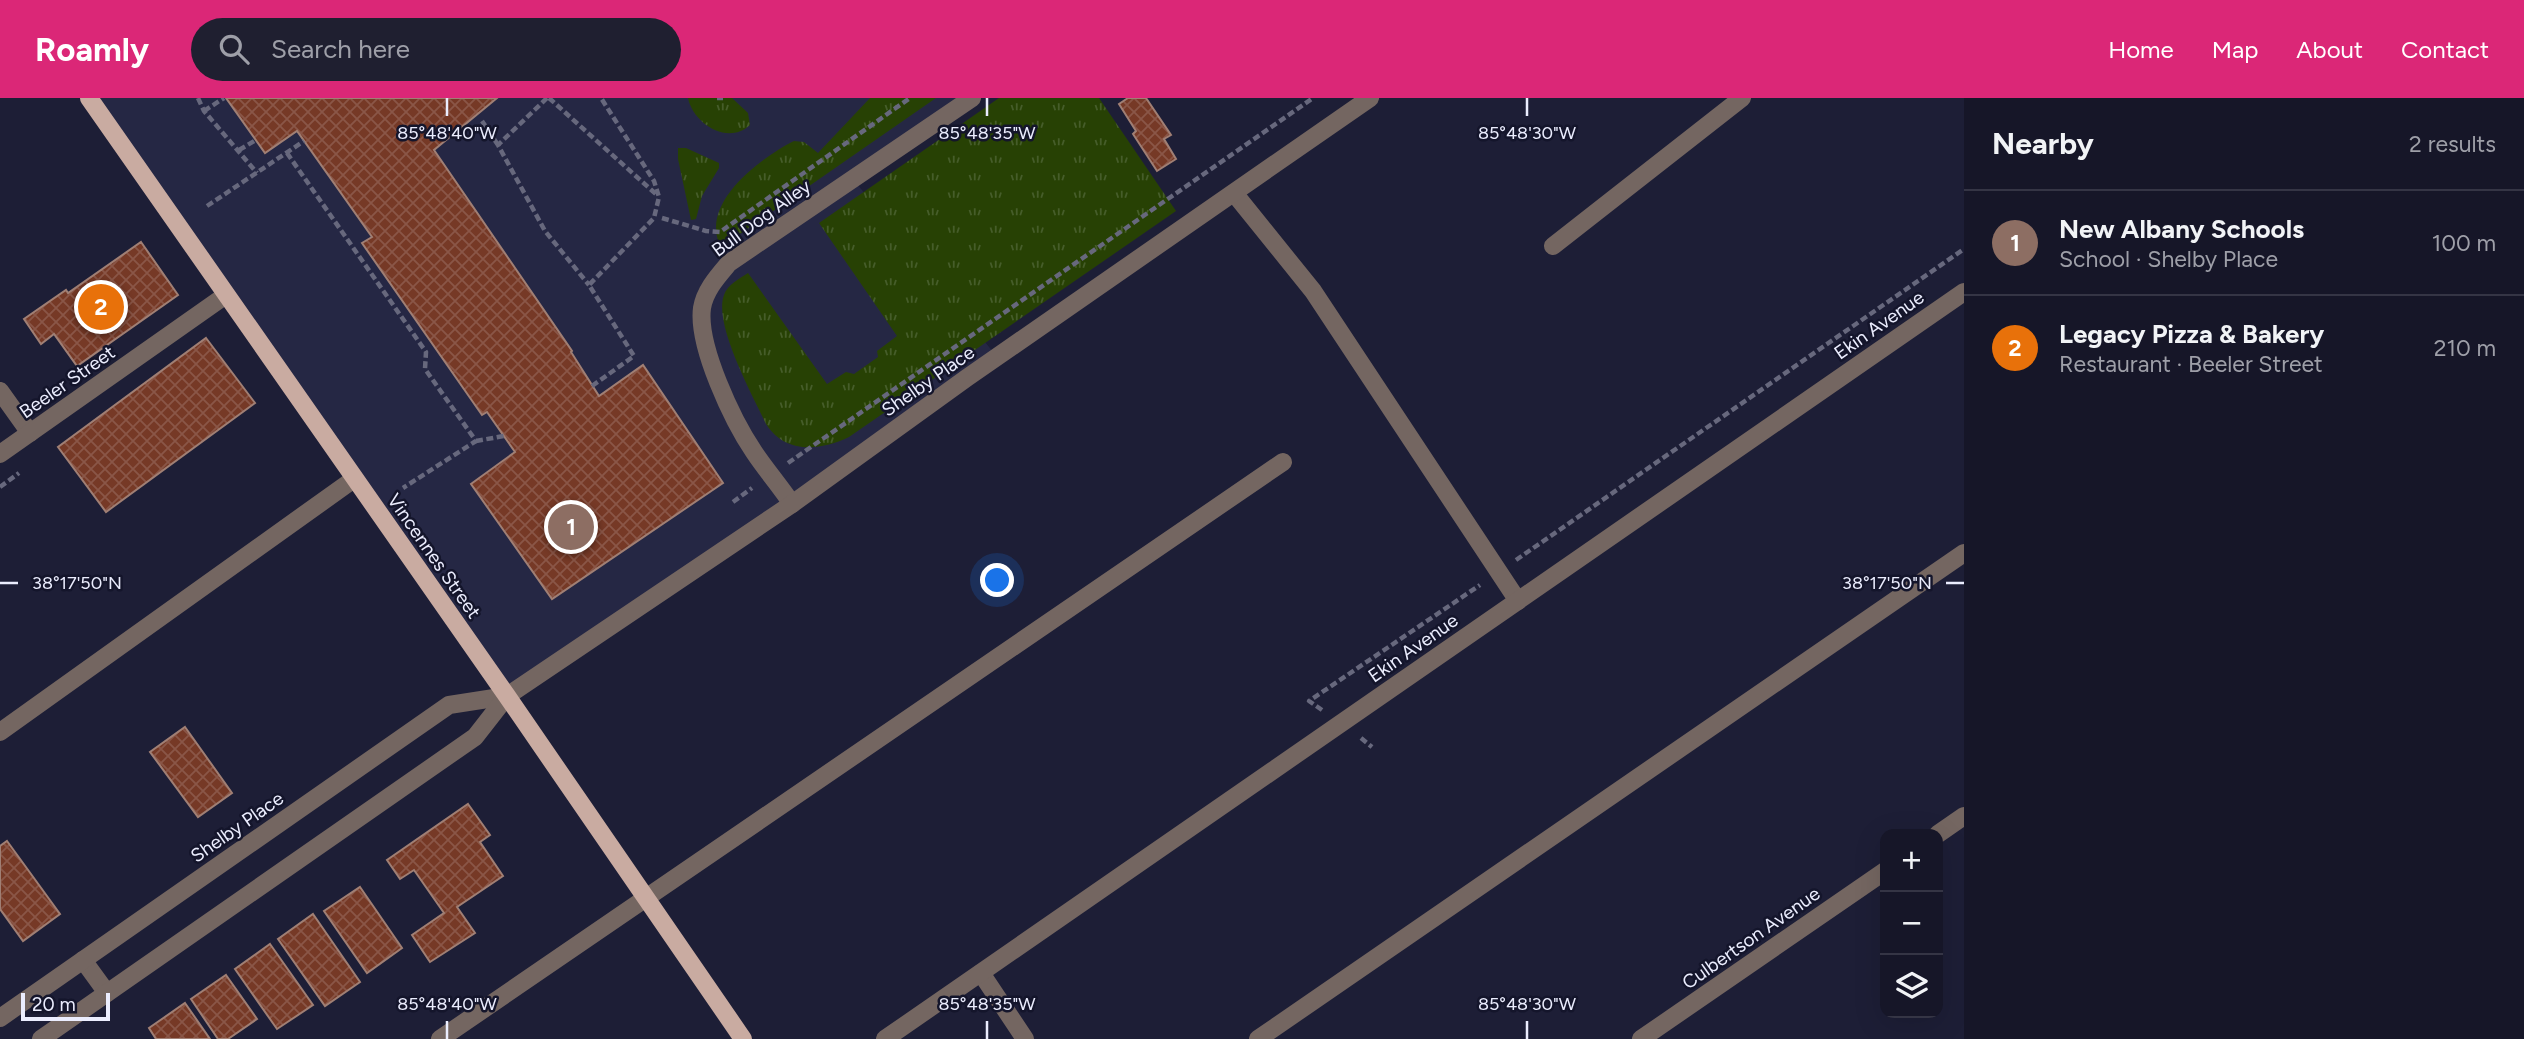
<!DOCTYPE html>
<html lang="en">
<head>
<meta charset="utf-8">
<style>
	body { margin:0; font-family:Figtree,sans-serif; background:#1f1f30; color:#f1f3f6 }
	.controls { position:absolute; right:21px; bottom:21px; display:grid; overflow:hidden; border-radius:14px; box-shadow:0 7px 28px #0002 }
	.controls button { width:63px; height:63px; display:grid; place-items:center; padding:0; border:0; border-bottom:2px solid #353545; background:#161628; color:#f1f3f6; font:35px sans-serif }
	.scale { position:absolute; left:21px; bottom:18px; width:89px; box-sizing:border-box; padding-left:7px; border:4px solid #ebedfe; border-top:0; font-size:19px; line-height:24px; white-space:nowrap; color:#ebedfe; -webkit-text-stroke:5px #14152b; paint-order:stroke }
	.you { position:absolute; left:998px; top:483px; width:24px; height:24px; margin:-18px; border:5px solid #fff; border-radius:50%; background:#1a73e8; box-shadow:0 0 0 10px #1a73e833 }
	.badge { display:grid; place-items:center; width:46px; height:46px; border-radius:50%; background:#db2777; color:#fff; font-size:23px; font-weight:700 }
	.pin { position:absolute; translate:-50% -50%; border:4px solid #fff; box-shadow:0 2px 7px #0006 }
	.list { margin:0; padding:0; list-style:none }
	h2 { display:flex; justify-content:space-between; align-items:center; height:91px; margin:0; padding:0 28px; font-size:30px }
	h2 small { font-size:23px; font-weight:400; color:#9e9fa8 }
	.list li { display:grid; grid-template-columns:46px 1fr auto; gap:21px; align-items:center; box-sizing:border-box; height:105px; padding:0 28px; border-top:2px solid #353545 }
	.list b { display:block; font-size:26px; white-space:nowrap }
	.list p { margin:0; font-size:23px; white-space:nowrap; color:#9e9fa8 }
	.list em { font-size:23px; font-style:normal; color:#9e9fa8 }
	.icon { flex:none; width:38px; height:38px; fill:none; stroke:currentColor; stroke-width:2; stroke-linecap:round; stroke-linejoin:round }
	.map { position:relative; flex:none; width:1964px; height:941px; overflow:hidden }
	header { display:flex; align-items:center; gap:42px; box-sizing:border-box; height:98px; padding:0 35px; background:#db2777; color:#fff }
	header strong { font-size:33px }
	nav { display:flex; gap:38px; margin-inline-start:auto; font-size:24px }
	.search { width:490px; height:63px; background:#1f1f30; display:flex; align-items:center; gap:18px; box-sizing:border-box; padding:0 24px; border-radius:38px; color:#9e9fa8; font-size:26px }
	main { display:flex }
	aside { flex:1; background:#161628 }
	.map>svg:first-child { display:block }
</style>
</head>
<body>
<header>
<strong>Roamly</strong>
<div class="search"><svg class="icon" aria-label="search" viewBox="0 0 24 24"><circle cx="10" cy="10" r="6"/><path d="M15 15l6 6"/></svg>Search here</div>
<nav><a>Home</a><a>Map</a><a>About</a><a>Contact</a></nav>
</header>
<main>
<div class="map">
<svg width="1964" height="941" viewBox="0 0 1964 941">
	<defs>
		<pattern id="grass-tufts" width="24" height="20" patternUnits="userSpaceOnUse" patternTransform="scale(1.75)"><rect width="24" height="20" fill="#274104"/><path d="M3 7l-1-3M5 7V3M7 7l1-3M15 17l-1-3M17 17v-4M19 17l1-3" fill="none" stroke="#465d2a"/></pattern>
		<pattern id="building-cross-hatch" width="8" height="8" patternUnits="userSpaceOnUse" patternTransform="scale(1.75)"><rect width="8" height="8" fill="#763926"/><path d="M0 0l8 8M0 8l8-8" fill="none" stroke="#8a5647"/></pattern>
	</defs>
	<rect width="100%" height="100%" fill="#1d1e36"/>
	<path fill="#252744" d="M91,0H968L853,81L998,260L507,598Z"/>
	<g fill="url(#grass-tufts)">
		<path d="M688,0H732L748,15L750,27C727,48 693,25 688,0Z"/>
		<path d="M870,0H936L727,145H719C702,103 762,59 794,43L804,44L818,55Z"/>
		<path d="M999,0H1099L1176,113L849,339C820,353 785,356 766,326C753,298 713,226 724,197C727,187 739,181 748,175L827,286L846,274L854,276L878,259L877,253L897,238L819,125Z"/>
		<path d="M678,50H686L719,65V70L702,98L696,121L691,122L678,61Z"/>
	</g>
	<g fill="url(#building-cross-hatch)" stroke="#a07f74" stroke-width="2">
		<path d="M226,0H497L434,52L572,253L571,254L599,298L643,267L723,385L552,501L471,386L515,354L487,314L482,317L362,145L372,139L297,33L265,55Z"/>
		<path d="M1128,0H1146L1171,37L1164,41L1176,61L1157,73L1133,36L1136,33L1119,6Z"/>
		<path d="M141,144L178,197L77,268L54,236L41,246L24,221L66,192L68,195Z"/>
		<path d="M206,240L255,305L106,414L58,349Z"/>
		<path d="M185,629L232,695L198,719L150,654Z"/>
		<path d="M468,706L490,737L480,744L503,778L457,809L475,835L430,864L412,837L444,815L414,772L400,781L387,762Z"/>
		<path d="M7,743L60,816L23,843L0,811V748Z"/>
		<path d="M360,789L402,850L367,875L324,813Z"/>
		<path d="M313,816L360,884L325,908L278,841Z"/>
		<path d="M270,846L313,907L277,931L235,871Z"/>
		<path d="M226,877L257,921L228,941H218L191,901Z"/>
		<path d="M185,905L210,941H156L149,930Z"/>
	</g>
	<g fill="none" stroke-linecap="round" stroke-linejoin="round">
		<g stroke="#67687d" stroke-width="4.5" stroke-dasharray="7 3.5" stroke-linecap="butt">
			<path d="M198,0L204,13L257,75"/>
			<path d="M547,0L498,47L545,133L589,187"/>
			<path d="M549,0L658,98"/>
			<path d="M717,0H723"/>
			<path d="M204,13L224,0"/>
			<path d="M482,23L498,47"/>
			<path d="M239,52L256,42"/>
			<path d="M287,55L426,254L425,271L476,343L403,390"/>
			<path d="M207,108L304,43"/>
			<path d="M662,120L706,133L720,134L910,0"/>
			<path d="M592,288L634,258L589,187L654,120L659,99L654,83L601,0"/>
			<path d="M476,343L504,338"/>
			<path d="M788,365L1313,0"/>
			<path d="M0,389L19,375"/>
			<path d="M733,404L752,390"/>
			<path d="M1516,462L1964,151"/>
			<path d="M1322,612L1309,603L1480,487"/>
			<path d="M1361,640L1372,649"/>
		</g>
		<g stroke="#746661" stroke-width="18">
			<path d="M1234,95L1313,193L1518,503"/>
			<path d="M1553,148L1742,0"/>
			<path d="M0,293L30,335"/>
			<path d="M0,356L226,197"/>
			<path d="M792,406C780,388 766,372 754,354C733,323 697,248 702,210C705,192 718,178 729,165L972,0"/>
			<path d="M0,634L354,381"/>
			<path d="M1938,736L1964,718"/>
			<path d="M83,862L107,895"/>
			<path d="M981,875L1025,941"/>
			<path d="M0,920L449,607L507,598"/>
			<path d="M41,941L475,639L507,598L792,406L968,279L1370,0"/>
			<path d="M440,941L1283,364"/>
			<path d="M885,941L1964,194"/>
			<path d="M1258,941L1964,455"/>
			<path d="M1641,941L1885,773"/>
		</g>
		<path stroke="#c9aba1" stroke-width="18" d="M89,0L507,598L743,941"/>
	</g>
	<path fill="none" stroke="#ebedfe" stroke-width="2.5" d="M447,0V18M987,0V18M1527,0V18M0,485H18M1946,485H1964M447,923V941M987,923V941M1527,923V941"/>
	<g text-anchor="middle" dominant-baseline="central" stroke-width="5" stroke-linejoin="round" paint-order="stroke">
		<g font-size="19" fill="#ebedfe" stroke="#14152b">
			<text transform="translate(761 120) rotate(-36)">Bull Dog Alley</text>
			<text transform="translate(1879 227) rotate(-35)">Ekin Avenue</text>
			<text transform="translate(928 283) rotate(-35)">Shelby Place</text>
			<text transform="translate(67 284) rotate(-35)">Beeler Street</text>
			<text transform="translate(434 458) rotate(55)">Vincennes Street</text>
			<text transform="translate(1413 550) rotate(-35)">Ekin Avenue</text>
			<text transform="translate(237 729) rotate(-35)">Shelby Place</text>
			<text transform="translate(1751 840) rotate(-35)">Culbertson Avenue</text>
		</g>
	</g>
	<g font-size="18" text-anchor="middle" fill="#ebedfe" stroke="#14152b" stroke-width="5" stroke-linejoin="round" paint-order="stroke">
		<text x="447" y="41">85°48'40"W</text>
		<text x="987" y="41">85°48'35"W</text>
		<text x="1527" y="41">85°48'30"W</text>
		<text x="77" y="491">38°17'50"N</text>
		<text x="1887" y="491">38°17'50"N</text>
		<text x="447" y="912">85°48'40"W</text>
		<text x="987" y="912">85°48'35"W</text>
		<text x="1527" y="912">85°48'30"W</text>
	</g>
</svg>
<div class="controls">
<button>+</button>
<button>−</button>
<button><svg class="icon" aria-label="layers" viewBox="0 0 24 24"><path d="M12 4l9 5-9 5-9-5zM3 14l9 5 9-5"/></svg></button>
</div>
<div class="scale">20 m</div>
<div class="you"></div>
<div class="pin badge" style="left:571px;top:429px;background:#8d6e63">1</div>
<div class="pin badge" style="left:101px;top:209px;background:#e8710a">2</div>
</div>
<aside>
<h2>Nearby<small>2 results</small></h2>
<ul class="list">
<li><span class="badge" style="background:#8d6e63">1</span><div><b>New Albany Schools</b><p>School · Shelby Place</p></div><em>100 m</em></li>
<li><span class="badge" style="background:#e8710a">2</span><div><b>Legacy Pizza &amp; Bakery</b><p>Restaurant · Beeler Street</p></div><em>210 m</em></li>
</ul>
</aside>
</main>
</body>
</html>
